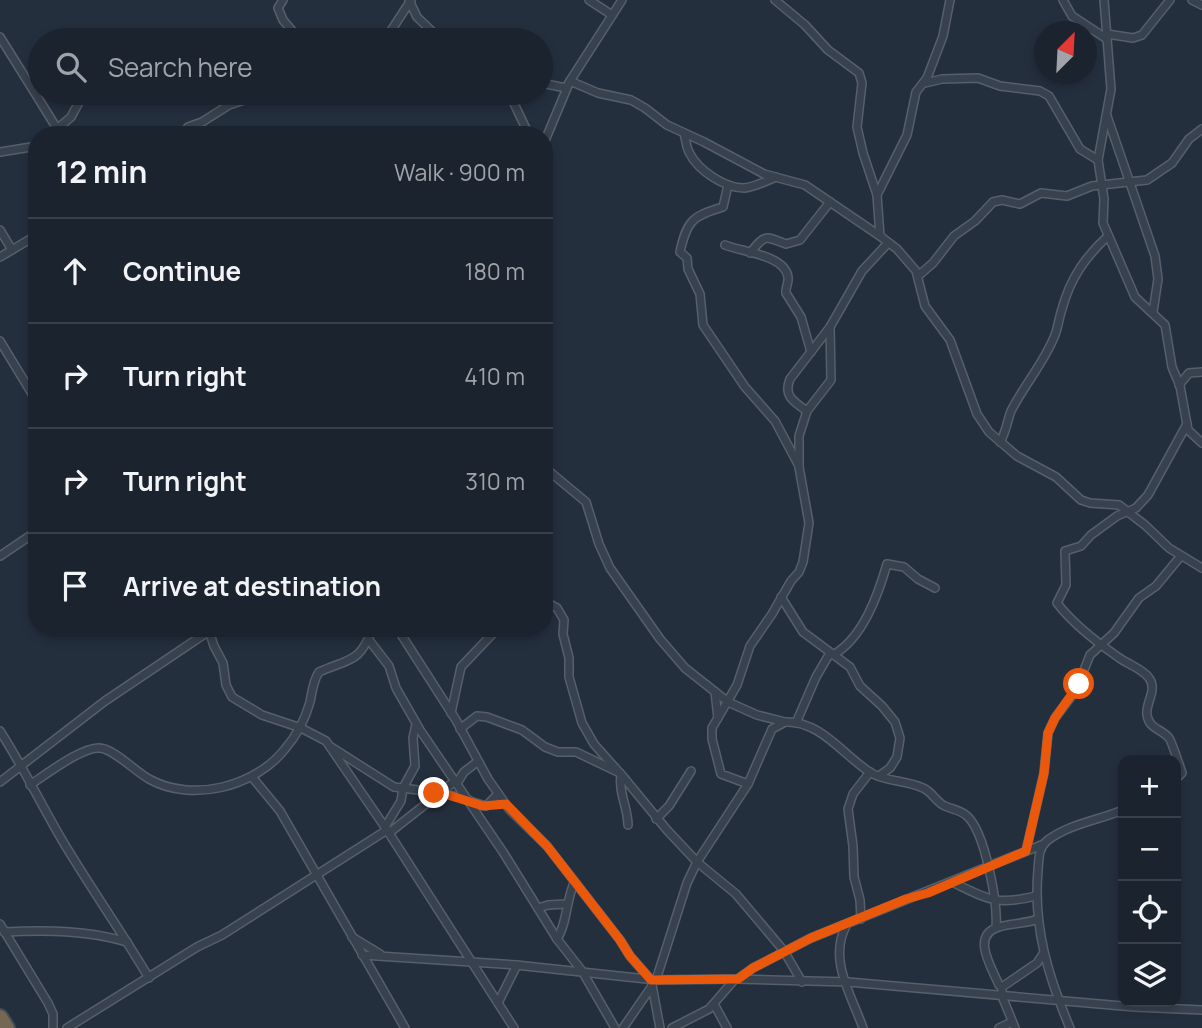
<!DOCTYPE html>
<html lang="en">
<head>
<meta charset="utf-8">
<style>
	body { margin:0; font-family:Manrope,sans-serif; background:#282f3a; color:#f1f3f6 }
	.controls { position:absolute; right:21px; bottom:21px; display:grid; overflow:hidden; border-radius:14px; box-shadow:0 4px 10px #0003 }
	.controls button { width:63px; height:63px; display:grid; place-items:center; padding:0; border:0; border-bottom:2px solid #39404a; background:#1b232e; color:#f1f3f6; font:35px sans-serif }
	.compass { position:absolute; left:1034px; top:21px; width:63px; height:63px; border-radius:50%; background:#1b232e; box-shadow:0 4px 10px #0003; rotate:24deg }
	.stop { position:absolute; width:21px; height:21px; margin:-16px; border:5px solid #ea580c; border-radius:50%; background:#fff }
	.stop.end { background:#ea580c; border-color:#fff; box-shadow:0 2px 7px #0008 }
	.list { margin:0; padding:0; list-style:none }
	h2 { display:flex; justify-content:space-between; align-items:center; height:91px; margin:0; padding:0 28px; font-size:30px }
	h2 small { font-size:23px; font-weight:400; color:#a0a4aa }
	.list li { display:grid; grid-template-columns:46px 1fr auto; gap:21px; align-items:center; box-sizing:border-box; height:105px; padding:0 28px; border-top:2px solid #39404a }
	.list b { display:block; font-size:26px; white-space:nowrap }
	.list em { font-size:23px; font-style:normal; color:#a0a4aa }
	.icon { flex:none; width:38px; height:38px; fill:none; stroke:currentColor; stroke-width:2; stroke-linecap:round; stroke-linejoin:round }
	.map { position:relative; flex:none; width:1202px; height:1028px; overflow:hidden }
	.search { position:absolute; background:#1b232e; box-shadow:0 4px 10px #0003; left:28px; top:28px; width:525px; height:77px; display:flex; align-items:center; gap:18px; box-sizing:border-box; padding:0 24px; border-radius:38px; color:#a0a4aa; font-size:26px }
	.panel { position:absolute; background:#1b232e; box-shadow:0 4px 10px #0003; left:28px; top:126px; width:525px; height:511px; border-radius:28px }
	.map>svg:first-child { display:block }
</style>
</head>
<body>
<div class="map">
<svg width="1202" height="1028" viewBox="0 0 1202 1028">
	<rect width="100%" height="100%" fill="#242f3e"/>
	<g fill="none" stroke-linecap="round" stroke-linejoin="round">
		<g stroke="#565f6c" stroke-width="10">
			<g id="street">
				<path d="M283,0L278,8L283,20L300,40"/>
				<path d="M409,0L417,17L441,40"/>
				<path d="M589,0L612,15"/>
				<path d="M775,0L805,25L828,50L859,73L862,83L857,127L863,153L877,195"/>
				<path d="M1063,0L1072,16L1107,39"/>
				<path d="M1104,0L1111,89L1098,160L1104,199L1103,223L1135,297L1165,325L1172,367L1180,386L1188,430L1202,443"/>
				<path d="M1192,0L1202,5"/>
				<path d="M1107,34L1133,38L1142,35L1170,0"/>
				<path d="M0,37L61,135"/>
				<path d="M385,40L411,0"/>
				<path d="M541,83L566,88L570,81L598,93L631,100L645,108L667,125L704,142L764,174L805,185L880,236L897,249L916,271L925,306L950,340L977,414L989,432L1017,456L1056,477L1081,500L1090,503L1119,505L1145,525L1169,548L1202,568"/>
				<path d="M925,83L942,79L978,78L1000,86L1040,91L1049,96L1080,149L1098,160"/>
				<path d="M509,93L529,135"/>
				<path d="M1107,116L1155,256L1158,279L1153,312"/>
				<path d="M684,133C686,140 686,148 690,154C699,171 725,188 744,188C755,187 766,181 776,177"/>
				<path d="M50,135L71,117L84,93"/>
				<path d="M182,135L188,127L202,122L229,105L266,93"/>
				<path d="M544,143L570,81L622,0"/>
				<path d="M0,152L37,146"/>
				<path d="M728,185L723,207C693,216 687,220 680,252L687,258L688,269L700,294L703,325L745,387L775,421L799,466"/>
				<path d="M0,230L12,250"/>
				<path d="M880,236L877,195L907,135L916,92L927,78L943,36L950,0"/>
				<path d="M725,245C742,252 785,255 788,277C789,283 785,288 786,293L801,317L811,352"/>
				<path d="M750,253C765,235 764,235 786,244L800,240L830,202"/>
				<path d="M0,257L37,235"/>
				<path d="M918,276L933,263L954,236L975,221L993,202L1002,200L1020,204L1041,193L1067,196L1092,186L1147,180L1172,163L1189,139L1202,129"/>
				<path d="M0,341L37,402"/>
				<path d="M1179,385L1189,373L1202,372"/>
				<path d="M807,411C794,402 783,396 790,379L830,327L862,271L888,243"/>
				<path d="M1000,442C1007,430 1007,421 1011,411C1024,385 1044,363 1055,335C1058,327 1059,318 1062,309C1070,279 1085,257 1108,236"/>
				<path d="M544,467L586,502L599,544L610,568L660,639L685,668L728,702L757,715L785,722"/>
				<path d="M0,556L37,531"/>
				<path d="M781,597L803,632L850,667L860,686L882,706L895,722L900,738L897,757L890,768L879,776"/>
				<path d="M544,601L557,608L564,620L563,634L569,658V677L582,723L594,744L618,771"/>
				<path d="M206,628L209,631L214,646L223,663L226,685L232,697L262,715L301,728L326,741L387,830L514,1028"/>
				<path d="M397,628L456,720L488,779L509,809L547,846L620,940L630,956L651,980L660,1028"/>
				<path d="M369,640L389,666L396,688L420,730L503,852L557,939L582,971L615,1028"/>
				<path d="M833,655C863,638 878,595 887,564L904,567L918,579L935,588"/>
				<path d="M715,692L718,718"/>
				<path d="M451,713L461,667L498,628"/>
				<path d="M796,723L816,677L830,653"/>
				<path d="M460,729L477,716L487,717L522,730L545,747L558,752H576L620,773L667,830L697,862L736,894L784,951L802,982"/>
				<path d="M0,731C23,767 41,804 62,840C90,887 121,931 149,978"/>
				<path d="M331,747L394,787L442,793L469,800"/>
				<path d="M621,775C618,791 628,808 628,825"/>
				<path d="M252,777L280,811L405,1028"/>
				<path d="M1176,779L1182,773C1180,767 1171,740 1169,738C1162,729 1149,729 1147,715C1145,703 1158,690 1149,678C1143,669 1127,664 1118,657C1095,641 1073,624 1057,603L1066,585L1065,551L1081,546L1091,535L1117,516L1136,508L1148,495L1187,424"/>
				<path d="M0,782L105,701L212,629"/>
				<path d="M457,783L464,772L477,762"/>
				<path d="M748,784L721,774L712,739V728L737,685L750,646L772,614L791,581L799,572L803,562L809,523L799,467V436L807,411L831,380L830,327"/>
				<path d="M30,785C45,775 83,746 100,748C114,749 136,772 149,779C192,803 255,787 285,749C297,735 305,720 310,702C312,692 313,681 319,672C350,658 359,664 373,628"/>
				<path d="M469,801L486,806L498,794"/>
				<path d="M656,819L669,806L691,771"/>
				<path d="M385,827L401,801L403,788L415,766L413,738L416,724"/>
				<path d="M389,833L455,781"/>
				<path d="M1026,851L1044,773L1048,733L1055,718L1076,690L1090,655L1114,633L1139,598L1156,586L1180,557"/>
				<path d="M952,882C988,899 995,906 1036,896"/>
				<path d="M538,908L548,905L566,904"/>
				<path d="M861,919L860,900L854,877L853,846L848,809L853,794L870,772"/>
				<path d="M0,924L48,1003L53,1014V1028"/>
				<path d="M846,926C828,960 852,996 863,1028"/>
				<path d="M4,932C45,930 88,930 127,942"/>
				<path d="M352,937L380,954"/>
				<path d="M557,939C567,924 566,901 574,883"/>
				<path d="M362,955L516,965L656,980L735,979"/>
				<path d="M739,978L753,968L811,938L1044,844"/>
				<path d="M656,980L687,883L697,862L748,784L772,729L785,722C820,720 844,756 871,773C887,782 906,780 923,788C931,791 935,800 943,805C950,809 961,810 967,816C985,832 998,903 996,928"/>
				<path d="M999,985C992,968 970,935 999,927C1012,923 1025,924 1038,919"/>
				<path d="M498,1003L517,965"/>
				<path d="M714,1004L727,1028"/>
				<path d="M67,1028L197,947L222,935L387,830"/>
				<path d="M623,1028L652,986"/>
				<path d="M672,1028L709,1009L735,979H738L848,982L1134,1007L1202,1010"/>
				<path d="M999,1028L1012,1022"/>
				<path d="M1015,1028L1002,996V987L1037,963L1043,954"/>
				<path d="M1070,1028C1048,976 1033,927 1038,870C1039,859 1038,848 1048,840C1069,824 1099,820 1123,810"/>
			</g>
		</g>
		<g stroke="#434c59" stroke-width="18">
			<path id="highway" d="M0,1017L7,1028"/>
		</g>
		<use href="#street" stroke="#38414e" stroke-width="7"/>
		<use href="#highway" stroke="#746855" stroke-width="14"/>
	</g>
	<g fill="none" stroke-linecap="round" stroke-linejoin="round">
		<path stroke="#ea580c" stroke-width="9" d="M434,793H442L483,806L506,804L547,846L620,940L630,956L651,980L738,979L753,968L811,938L906,899L928,893L1026,851L1044,773L1048,733L1055,718L1079,684"/>
	</g>
</svg>
<div class="controls">
<button>+</button>
<button>−</button>
<button><svg class="icon" aria-label="locate" viewBox="0 0 24 24"><circle cx="12" cy="12" r="6"/><path d="M12 2v4M12 18v4M2 12h4M18 12h4"/></svg></button>
<button><svg class="icon" aria-label="layers" viewBox="0 0 24 24"><path d="M12 4l9 5-9 5-9-5zM3 14l9 5 9-5"/></svg></button>
</div>
<svg class="compass" viewBox="-18 -18 36 36"><path d="M0-13l5 13h-10z" fill="#e53935"/><path d="M0 13l5-13h-10z" fill="#a0a4aa"/></svg>
<div class="stop" style="left:1079px;top:684px"></div>
<div class="stop end" style="left:434px;top:793px"></div>
<div class="search"><svg class="icon" aria-label="search" viewBox="0 0 24 24"><circle cx="10" cy="10" r="6"/><path d="M15 15l6 6"/></svg>Search here</div>
<section class="panel">
<h2>12 min<small>Walk · 900 m</small></h2>
<ul class="list">
<li><svg class="icon" aria-label="ahead" viewBox="0 0 24 24"><path d="M12 20V5M6 11l6-6 6 6"/></svg><div><b>Continue</b></div><em>180 m</em></li>
<li><svg class="icon" aria-label="right" viewBox="0 0 24 24"><path d="M7 20v-9h11M14 6l5 5-5 5"/></svg><div><b>Turn right</b></div><em>410 m</em></li>
<li><svg class="icon" aria-label="right" viewBox="0 0 24 24"><path d="M7 20v-9h11M14 6l5 5-5 5"/></svg><div><b>Turn right</b></div><em>310 m</em></li>
<li><svg class="icon" aria-label="arrive" viewBox="0 0 24 24"><path d="M6 21V4h12l-3 4 3 4H6"/></svg><div><b>Arrive at destination</b></div></li>
</ul>
</section>
</div>
</body>
</html>
